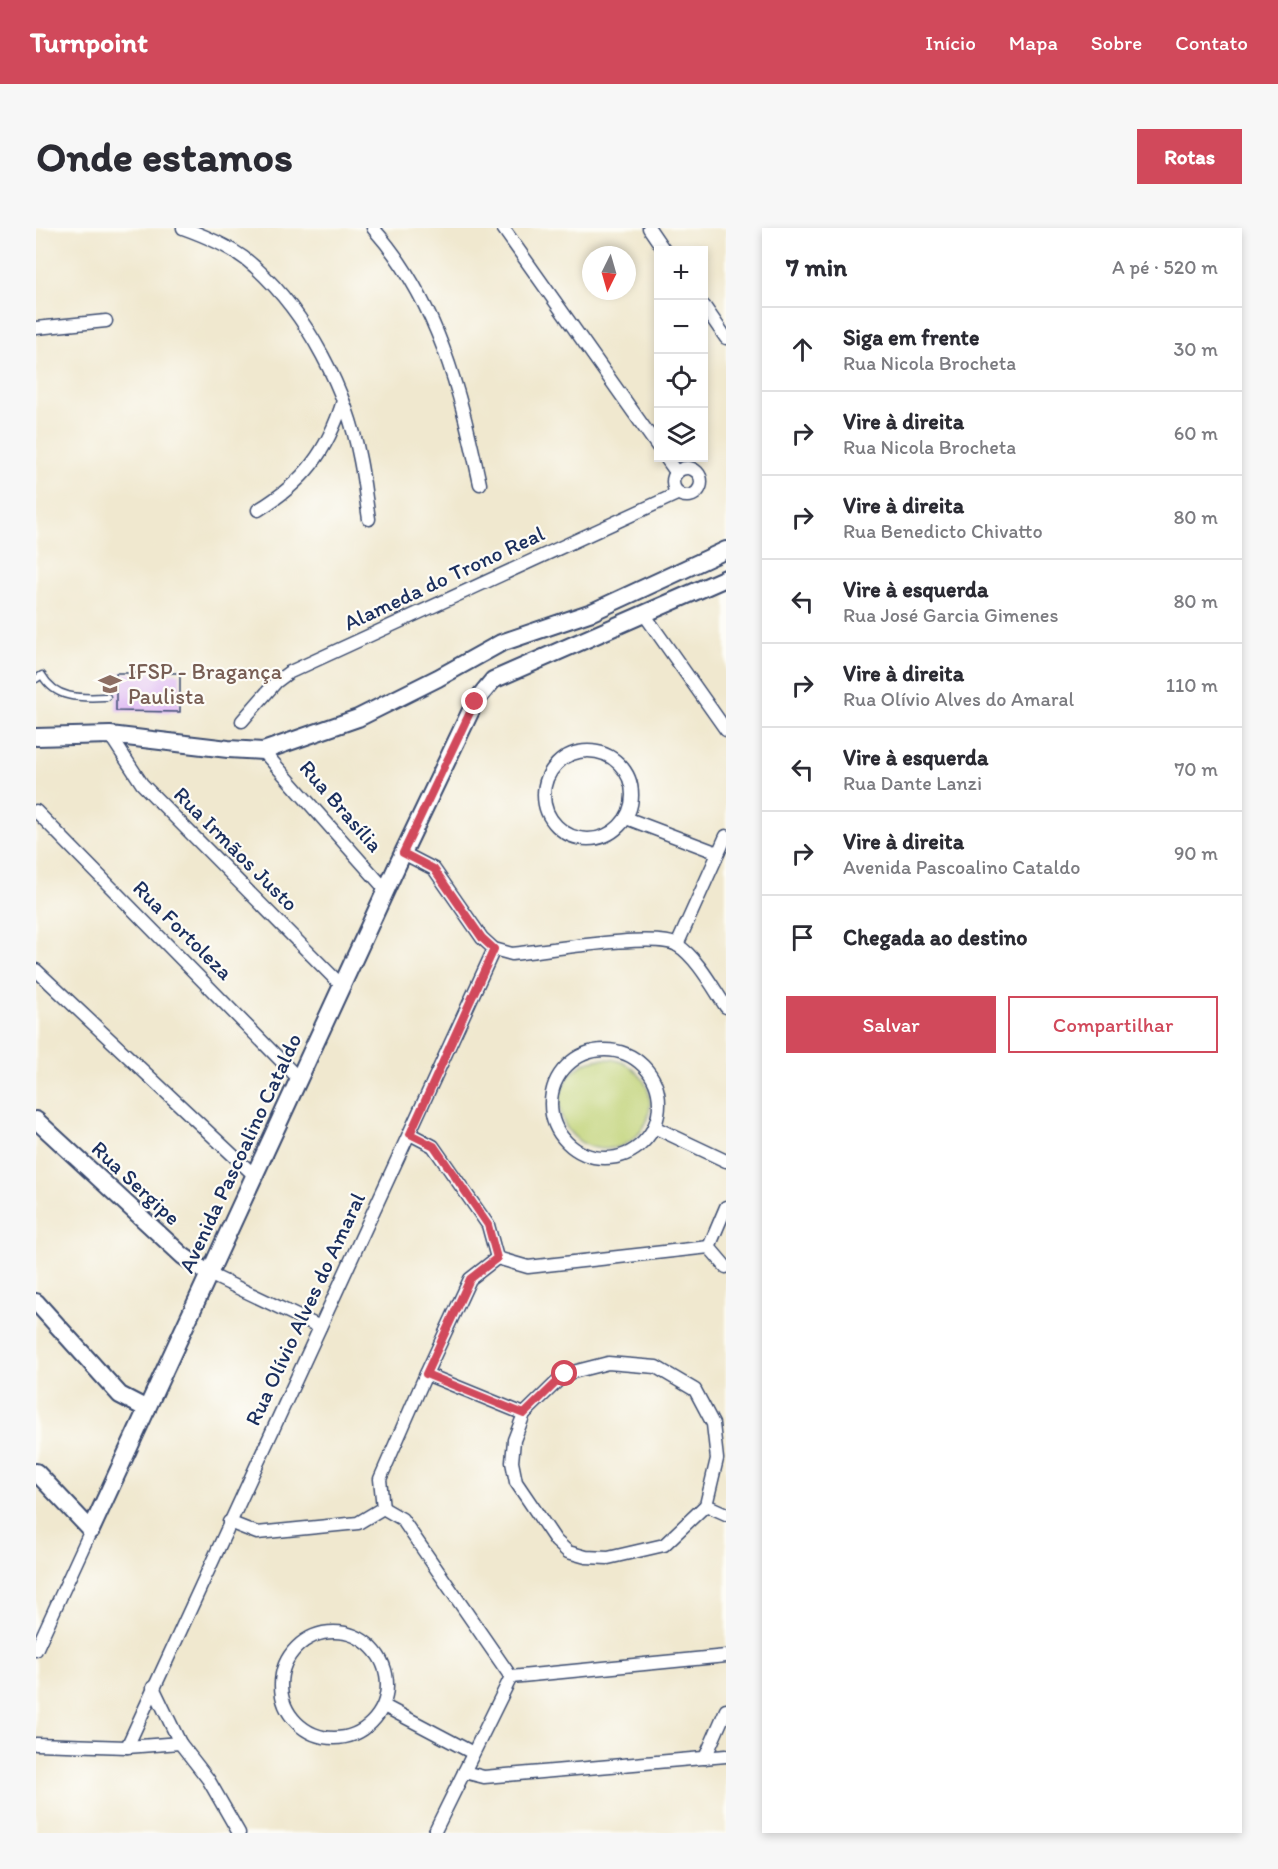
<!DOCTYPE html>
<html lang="pt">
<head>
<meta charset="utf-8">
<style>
	body { margin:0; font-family:Itim,sans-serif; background:#f7f7f7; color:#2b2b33 }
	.controls { position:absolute; right:18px; top:18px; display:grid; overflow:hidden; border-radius:0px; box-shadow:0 3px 9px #0003 }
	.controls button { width:54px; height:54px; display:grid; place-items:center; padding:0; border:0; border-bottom:2px solid #e1e1e2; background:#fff; color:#2b2b33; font:30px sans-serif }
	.compass { position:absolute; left:546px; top:18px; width:54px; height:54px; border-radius:50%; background:#fff; box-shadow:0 3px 9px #0003; rotate:185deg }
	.stop { position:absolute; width:18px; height:18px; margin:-14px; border:4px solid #d1495b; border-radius:50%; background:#fff }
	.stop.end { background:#d1495b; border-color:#fff; box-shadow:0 2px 6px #0008 }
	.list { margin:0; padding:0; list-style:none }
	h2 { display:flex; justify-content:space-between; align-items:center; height:78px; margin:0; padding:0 24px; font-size:26px }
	h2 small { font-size:20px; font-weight:400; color:#7c7c81 }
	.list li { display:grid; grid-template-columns:39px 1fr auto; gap:18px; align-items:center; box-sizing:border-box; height:84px; padding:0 24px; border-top:2px solid #e1e1e2 }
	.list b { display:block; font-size:22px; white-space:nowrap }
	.list p { margin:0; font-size:20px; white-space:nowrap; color:#7c7c81 }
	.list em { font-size:20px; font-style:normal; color:#7c7c81 }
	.actions { display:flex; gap:12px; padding:18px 24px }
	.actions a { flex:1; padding:14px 0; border:2px solid #d1495b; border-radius:0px; text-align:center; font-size:21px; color:#d1495b }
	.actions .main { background:#d1495b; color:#fff }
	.icon { flex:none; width:33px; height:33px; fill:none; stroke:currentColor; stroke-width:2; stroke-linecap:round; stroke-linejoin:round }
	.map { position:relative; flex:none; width:690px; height:1605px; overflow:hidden; border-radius:0px }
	header { display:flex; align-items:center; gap:36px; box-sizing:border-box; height:84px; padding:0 30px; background:#d1495b; color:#fff }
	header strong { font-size:28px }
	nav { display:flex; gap:33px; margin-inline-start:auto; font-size:21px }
	.intro { display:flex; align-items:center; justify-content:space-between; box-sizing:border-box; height:144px; padding:0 36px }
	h1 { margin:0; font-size:42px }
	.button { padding:15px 27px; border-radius:0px; background:#d1495b; color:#fff; font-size:21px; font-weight:700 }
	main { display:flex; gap:36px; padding:0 36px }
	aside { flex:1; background:#fff; border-radius:0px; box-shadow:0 3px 9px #0003 }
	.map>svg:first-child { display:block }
</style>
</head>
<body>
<header>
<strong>Turnpoint</strong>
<nav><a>Início</a><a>Mapa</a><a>Sobre</a><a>Contato</a></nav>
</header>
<div class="intro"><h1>Onde estamos</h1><a class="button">Rotas</a></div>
<main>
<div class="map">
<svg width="690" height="1605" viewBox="0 0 690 1605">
	<rect width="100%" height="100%" fill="#fdfcf7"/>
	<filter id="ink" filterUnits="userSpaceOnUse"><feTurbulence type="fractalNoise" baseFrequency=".0167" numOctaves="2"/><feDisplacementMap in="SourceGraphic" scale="12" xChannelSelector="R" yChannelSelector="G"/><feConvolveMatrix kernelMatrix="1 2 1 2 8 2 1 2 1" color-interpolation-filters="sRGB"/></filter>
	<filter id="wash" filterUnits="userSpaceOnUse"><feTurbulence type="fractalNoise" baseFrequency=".008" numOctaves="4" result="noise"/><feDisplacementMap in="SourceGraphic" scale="24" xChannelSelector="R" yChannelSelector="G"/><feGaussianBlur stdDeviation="1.35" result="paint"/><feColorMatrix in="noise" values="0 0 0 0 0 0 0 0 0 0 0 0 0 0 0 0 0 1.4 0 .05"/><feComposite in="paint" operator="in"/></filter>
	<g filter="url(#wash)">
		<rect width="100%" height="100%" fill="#f0e8cf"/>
		<circle fill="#c0d276" stroke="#6e806a" stroke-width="1.5" cx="569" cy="876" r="45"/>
		<g id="blocks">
			<path fill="#d8acf2" d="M80,445H144V484L80,483Z"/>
		</g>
	</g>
	<g filter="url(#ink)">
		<use href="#blocks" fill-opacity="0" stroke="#3b4b6f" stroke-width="1.5"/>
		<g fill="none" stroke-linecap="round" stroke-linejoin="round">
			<g stroke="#3b4b6f" stroke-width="9">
				<path id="lane" d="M0,451L6,447C20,472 45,470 71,469"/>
			</g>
			<g stroke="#3b4b6f" stroke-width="15">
				<g id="street">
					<path d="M147,0C172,9 200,21 219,39C272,87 311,163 324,232C328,252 330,272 333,291"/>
					<path d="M337,0C402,73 424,163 444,256"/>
					<path d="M467,0L622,219"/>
					<path d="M613,0L628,22"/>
					<path d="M668,78L690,110"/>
					<path d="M0,100L70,93"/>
					<path d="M630,230L640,244"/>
					<circle cx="651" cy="254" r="14"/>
					<path d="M222,282C268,254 291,224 307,173"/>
					<path d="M608,386L690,502"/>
					<path d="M206,493L240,454L252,445L643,265"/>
					<path d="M74,507L106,556L306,758"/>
					<circle cx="552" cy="567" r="44"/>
					<path d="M227,523L350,662"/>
					<path d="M0,583L263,851"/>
					<path d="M590,590L682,625"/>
					<path d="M367,625L398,641L446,710L458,721L476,726C507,723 619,704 641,717C660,728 678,761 690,779"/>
					<path d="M641,717L690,608"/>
					<path d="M0,742L219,948"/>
					<circle cx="569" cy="876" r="54"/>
					<path d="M618,899L690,933"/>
					<path d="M374,906L397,918L452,997L461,1030"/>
					<path d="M673,1019L690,979"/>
					<path d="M673,1019L690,1039"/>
					<path d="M461,1030L492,1039L673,1019"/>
					<path d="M173,1046L284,1099"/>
					<path d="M572,1135L620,1139L659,1162L677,1196L681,1231L670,1277L628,1317L572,1330L550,1329L532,1324L520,1313L480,1254L476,1234L478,1212L488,1186L529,1146Z"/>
					<path d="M390,1146L488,1186"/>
					<path d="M670,1277L690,1286"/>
					<path d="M347,1280L366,1291L475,1449L690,1428"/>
					<path d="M347,1280L344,1251L390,1146L434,1051L461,1030"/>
					<path d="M193,1294L221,1305L322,1295L347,1280"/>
					<circle cx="298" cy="1457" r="53"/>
					<path d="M0,1422L55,1302"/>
					<path d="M117,1459L144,1515L172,1551L203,1605"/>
					<path d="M348,1478L437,1525"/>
					<path d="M0,1516L91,1519L144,1515"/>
					<path d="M91,1519L458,721"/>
					<path d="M669,1530L690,1482"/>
					<path d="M428,1544L448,1549L690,1528"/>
					<path d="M398,1605L475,1449"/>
				</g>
			</g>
			<g stroke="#3b4b6f" stroke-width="20">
				<g id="secondary">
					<path d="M0,509L74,507L192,521L227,523L322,490L402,450L465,415L556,384L690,322"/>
					<path d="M0,892L147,1028L173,1046"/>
					<path d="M0,1074L84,1167L111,1181"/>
					<path d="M0,1244L55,1302L367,625L439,474L457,452L690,350"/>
				</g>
			</g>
			<use href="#lane" stroke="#fff" stroke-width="6"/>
			<use href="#street" stroke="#fff" stroke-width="12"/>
			<use href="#secondary" stroke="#fff" stroke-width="16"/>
		</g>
	</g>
	<g fill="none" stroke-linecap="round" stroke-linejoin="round" filter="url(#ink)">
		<path stroke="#d1495b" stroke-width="8" d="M439,474L367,625L398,641L446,710L458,721L374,906L398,918L452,997L461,1030L434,1051L390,1146L488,1186L529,1146"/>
	</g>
	<defs>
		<g id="university-bare" transform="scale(1.8)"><path d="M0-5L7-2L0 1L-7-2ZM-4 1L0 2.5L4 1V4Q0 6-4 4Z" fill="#8d6e63" stroke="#fdfcf7" stroke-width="2.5" paint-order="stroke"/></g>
	</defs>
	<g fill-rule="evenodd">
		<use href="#university-bare" x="74" y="456"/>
	</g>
	<g text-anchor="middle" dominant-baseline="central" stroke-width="4.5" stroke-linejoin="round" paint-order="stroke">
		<g font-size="22" fill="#1b2f5e" stroke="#fdfcf7">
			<text transform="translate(408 350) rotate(-25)">Alameda do Trono Real</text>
			<text transform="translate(305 578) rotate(49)">Rua Brasília</text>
			<text transform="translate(200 621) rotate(45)">Rua Irmãos Justo</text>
			<text transform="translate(147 702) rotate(45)">Rua Fortoleza</text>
			<text transform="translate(204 925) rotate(-65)">Avenida Pascoalino Cataldo</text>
			<text transform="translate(100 955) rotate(43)">Rua Sergipe</text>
			<text transform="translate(269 1081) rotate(-65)">Rua Olívio Alves do Amaral</text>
		</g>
		<g font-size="22" fill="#785e54" stroke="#fdfcf7" text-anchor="start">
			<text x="92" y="443">IFSP - Bragança<tspan x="92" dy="25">Paulista</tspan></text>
		</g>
	</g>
</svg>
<div class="controls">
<button>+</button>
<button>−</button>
<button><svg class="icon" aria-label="locate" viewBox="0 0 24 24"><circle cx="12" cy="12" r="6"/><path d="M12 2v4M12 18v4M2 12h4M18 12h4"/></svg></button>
<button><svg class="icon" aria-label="layers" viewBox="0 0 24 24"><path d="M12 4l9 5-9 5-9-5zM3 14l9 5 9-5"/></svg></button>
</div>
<svg class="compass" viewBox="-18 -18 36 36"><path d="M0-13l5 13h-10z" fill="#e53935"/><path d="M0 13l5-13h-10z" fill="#7c7c81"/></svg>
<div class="stop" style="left:529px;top:1146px"></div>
<div class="stop end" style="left:439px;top:474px"></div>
</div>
<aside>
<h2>7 min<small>A pé · 520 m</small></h2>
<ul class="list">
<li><svg class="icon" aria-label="ahead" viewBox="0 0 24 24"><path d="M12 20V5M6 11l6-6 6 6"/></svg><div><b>Siga em frente</b><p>Rua Nicola Brocheta</p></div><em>30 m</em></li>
<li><svg class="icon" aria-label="right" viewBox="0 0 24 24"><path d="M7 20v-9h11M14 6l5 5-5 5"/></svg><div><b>Vire à direita</b><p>Rua Nicola Brocheta</p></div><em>60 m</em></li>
<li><svg class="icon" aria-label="right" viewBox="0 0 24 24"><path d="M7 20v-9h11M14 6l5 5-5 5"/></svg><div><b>Vire à direita</b><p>Rua Benedicto Chivatto</p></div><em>80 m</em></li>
<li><svg class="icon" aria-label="left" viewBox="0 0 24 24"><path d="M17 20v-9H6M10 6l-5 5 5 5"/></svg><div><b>Vire à esquerda</b><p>Rua José Garcia Gimenes</p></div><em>80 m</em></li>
<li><svg class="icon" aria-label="right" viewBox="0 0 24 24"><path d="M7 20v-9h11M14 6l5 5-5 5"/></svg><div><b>Vire à direita</b><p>Rua Olívio Alves do Amaral</p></div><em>110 m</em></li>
<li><svg class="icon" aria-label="left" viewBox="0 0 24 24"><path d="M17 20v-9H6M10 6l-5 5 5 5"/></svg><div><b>Vire à esquerda</b><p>Rua Dante Lanzi</p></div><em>70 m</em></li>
<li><svg class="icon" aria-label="right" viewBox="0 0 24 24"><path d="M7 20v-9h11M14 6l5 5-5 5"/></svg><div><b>Vire à direita</b><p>Avenida Pascoalino Cataldo</p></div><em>90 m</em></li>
<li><svg class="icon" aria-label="arrive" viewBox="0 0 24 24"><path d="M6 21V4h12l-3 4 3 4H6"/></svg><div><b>Chegada ao destino</b></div></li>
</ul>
<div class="actions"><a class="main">Salvar</a><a>Compartilhar</a></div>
</aside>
</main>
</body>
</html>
